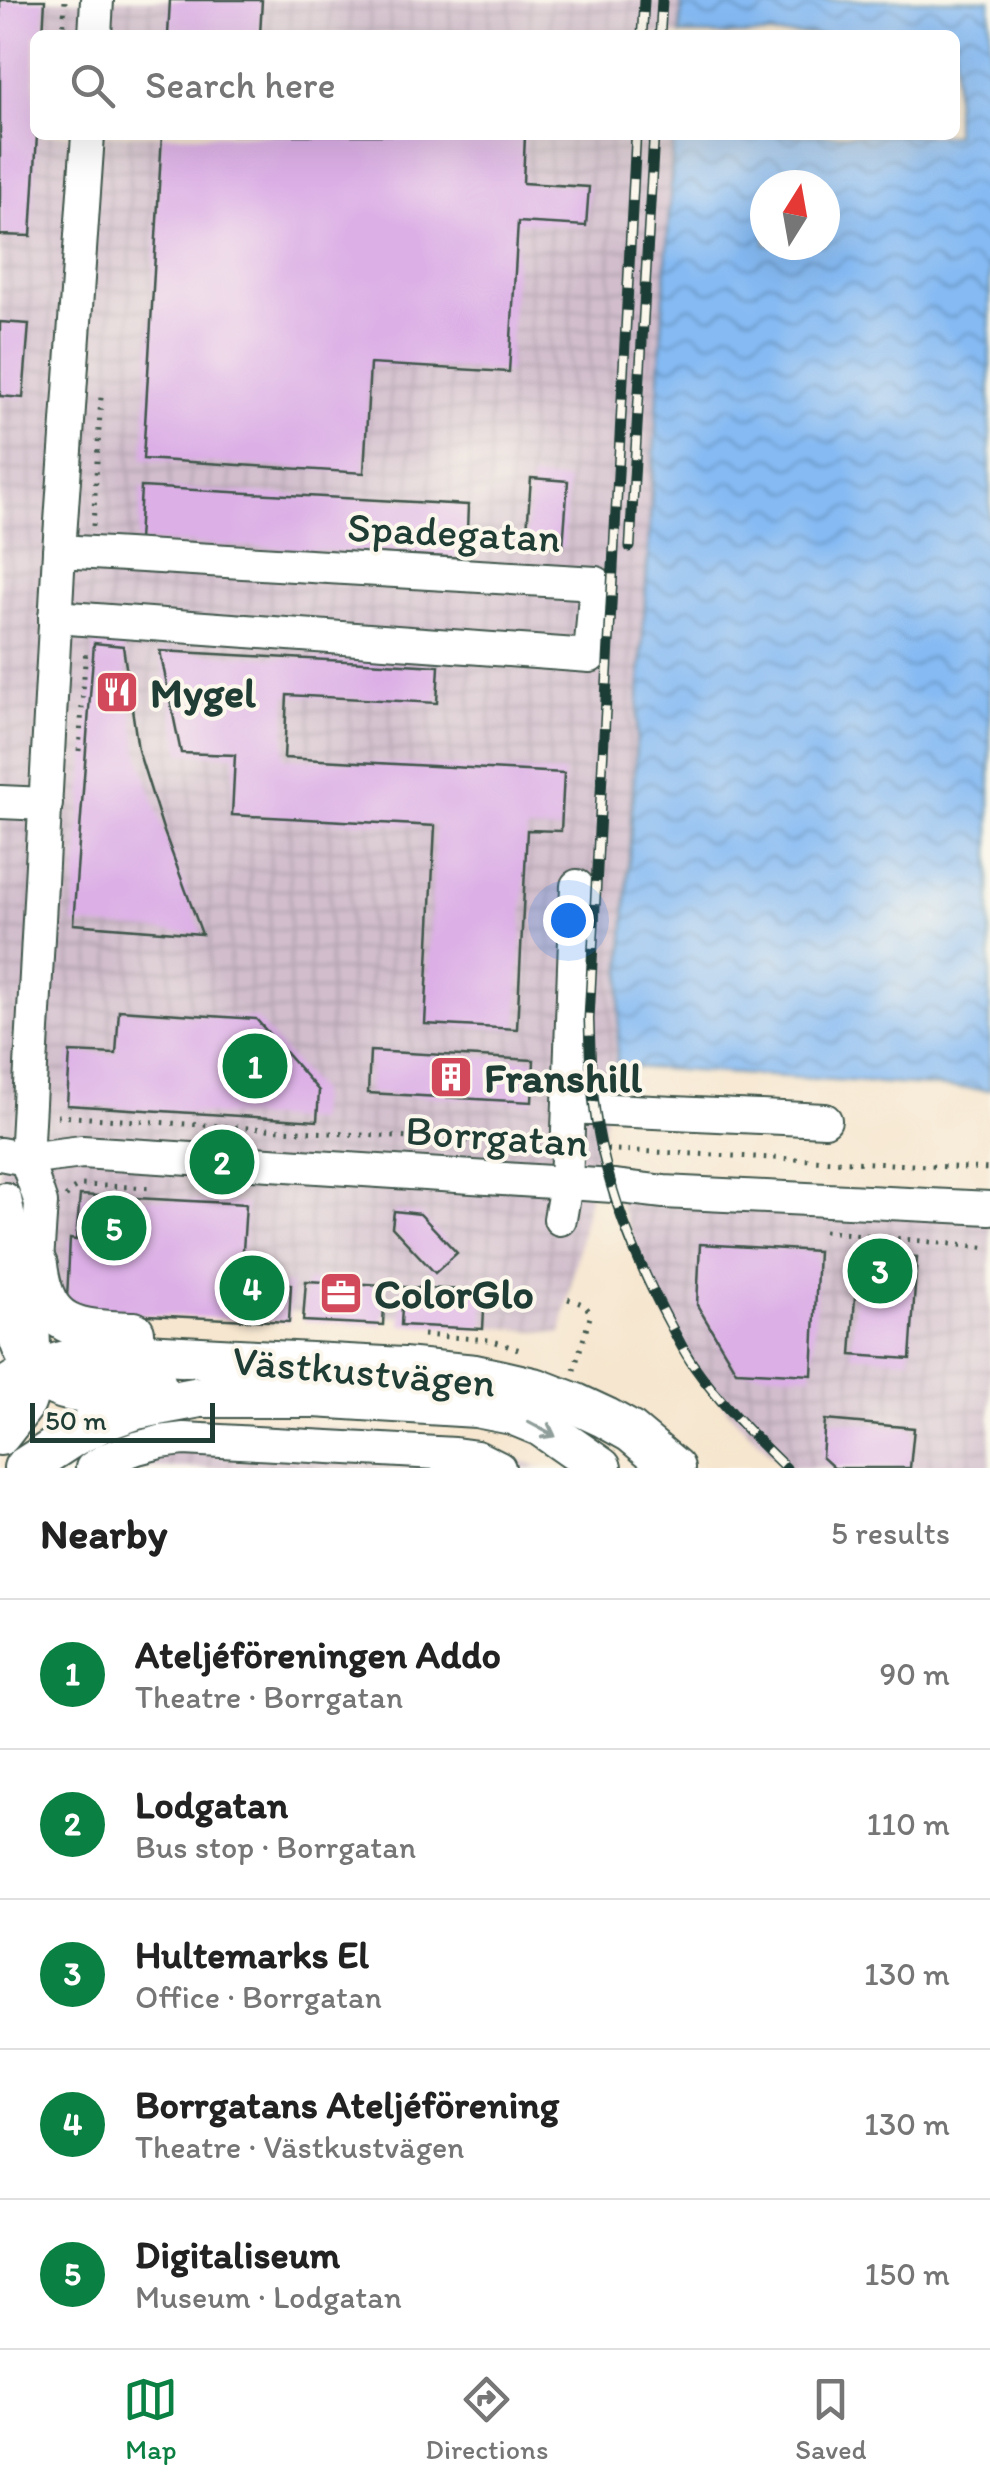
<!DOCTYPE html>
<html lang="en">
<head>
<meta charset="utf-8">
<style>
	body { margin:0; font-family:Itim,sans-serif; background:#f6f6f6; color:#222 }
	.compass { position:absolute; left:750px; top:170px; width:90px; height:90px; border-radius:50%; background:#fff; box-shadow:0 10px 40px #0002; rotate:11deg }
	.scale { position:absolute; left:30px; bottom:25px; width:185px; box-sizing:border-box; padding-left:10px; border:5px solid #1f3d34; border-top:0; font-size:28px; line-height:35px; white-space:nowrap; color:#1f3d34; -webkit-text-stroke:8px #fbf7ec; paint-order:stroke }
	.you { position:absolute; left:568px; top:920px; width:35px; height:35px; margin:-25px; border:8px solid #fff; border-radius:50%; background:#1a73e8; box-shadow:0 0 0 15px #1a73e833 }
	.badge { display:grid; place-items:center; width:65px; height:65px; border-radius:50%; background:#0b8043; color:#fff; font-size:32px; font-weight:700 }
	.pin { position:absolute; translate:-50% -50%; border:5px solid #fff; box-shadow:0 2px 10px #0006 }
	.list { margin:0; padding:0; list-style:none }
	h2 { display:flex; justify-content:space-between; align-items:center; height:130px; margin:0; padding:0 40px; font-size:42px }
	h2 small { font-size:32px; font-weight:400; color:#767676 }
	.list li { display:grid; grid-template-columns:65px 1fr auto; gap:30px; align-items:center; box-sizing:border-box; height:150px; padding:0 40px; border-top:2px solid #e0e0e0 }
	.list b { display:block; font-size:38px; white-space:nowrap }
	.list p { margin:0; font-size:32px; white-space:nowrap; color:#767676 }
	.list em { font-size:32px; font-style:normal; color:#767676 }
	.icon { flex:none; width:55px; height:55px; fill:none; stroke:currentColor; stroke-width:2; stroke-linecap:round; stroke-linejoin:round }
	.map { position:relative; flex:none; width:990px; height:1468px; overflow:hidden }
	.search { position:absolute; background:#fff; box-shadow:0 10px 40px #0002; left:30px; right:30px; top:30px; height:110px; display:flex; align-items:center; gap:25px; box-sizing:border-box; padding:0 35px; border-radius:15px; color:#767676; font-size:38px }
	.sheet { height:880px; background:#fff }
	nav { display:flex; justify-content:space-around; align-items:center; box-sizing:border-box; height:140px; border-top:2px solid #e0e0e0; background:#fff; font-size:28px; color:#767676 }
	nav a { display:grid; justify-items:center; gap:5px }
	nav .on { color:#0b8043 }
	.map>svg:first-child { display:block }
</style>
</head>
<body>
<div class="map">
<svg width="990" height="1468" viewBox="0 0 990 1468">
	<defs>
		<pattern id="industrial-grid" width="8" height="8" patternUnits="userSpaceOnUse" patternTransform="scale(2.5)"><rect width="8" height="8" fill="#d1bdcc"/><path d="M0 4h8M4 0v8" fill="none" stroke="#b3a3b0"/></pattern>
		<pattern id="water-waves" width="16" height="10" patternUnits="userSpaceOnUse" patternTransform="scale(2.5)"><rect width="16" height="10" fill="#85baf3"/><path d="M0 5q4-4 8 0t8 0" fill="none" stroke="#6c98c6"/></pattern>
	</defs>
	<rect width="100%" height="100%" fill="#fbf7ec"/>
	<filter id="ink" filterUnits="userSpaceOnUse"><feTurbulence type="fractalNoise" baseFrequency=".01" numOctaves="2"/><feDisplacementMap in="SourceGraphic" scale="20" xChannelSelector="R" yChannelSelector="G"/><feConvolveMatrix kernelMatrix="1 2 1 2 8 2 1 2 1" color-interpolation-filters="sRGB"/></filter>
	<filter id="wash" filterUnits="userSpaceOnUse"><feTurbulence type="fractalNoise" baseFrequency=".0048" numOctaves="4" result="noise"/><feDisplacementMap in="SourceGraphic" scale="40" xChannelSelector="R" yChannelSelector="G"/><feGaussianBlur stdDeviation="2.25" result="paint"/><feColorMatrix in="noise" values="0 0 0 0 0 0 0 0 0 0 0 0 0 0 0 0 0 1.4 0 .05"/><feComposite in="paint" operator="in"/></filter>
	<g filter="url(#wash)">
		<rect width="100%" height="100%" fill="#f6e6cf"/>
		<g fill="url(#industrial-grid)">
			<path d="M0,0H682L680,35H35V135H674L616,1066L561,1334L413,1318L81,1300L0,1362Z"/>
			<path d="M613,1186L990,1208V1468H786L733,1417L691,1363L653,1293Z"/>
			<path d="M119,1418L262,1421L462,1444L545,1468H44Z"/>
		</g>
		<path fill="url(#water-waves)" stroke="#527c94" stroke-width="2.5" fill-rule="evenodd" d="M682,0H990V1090L616,1066L674,135H955V35H680ZM765,185H825V245H765Z"/>
		<g id="blocks">
			<g fill="#dcafe6">
				<path d="M0,0H45L43,35H35V135H37L31,236L0,235Z"/>
				<path d="M170,0H262L260,35H168Z"/>
				<path d="M162,135H525L523,183L589,187L586,226L518,222L509,372L370,364L364,473L143,459Z"/>
				<path d="M0,322L29,324L23,398L0,396Z"/>
				<path d="M531,478L568,481L563,547L526,544Z"/>
				<path d="M141,487L468,505L466,558L138,541Z"/>
				<path d="M94,643L123,646L138,750L163,829L202,934L73,924Z"/>
				<path d="M160,651L439,666L437,703L287,695L284,758L564,773L561,831L527,830L517,1029L425,1024L435,826L232,815L235,755L181,753Z"/>
				<path d="M119,1010L256,1019L319,1091L317,1121L67,1105L70,1052L116,1054Z"/>
				<path d="M370,1051L534,1060L532,1102L368,1093Z"/>
				<path d="M80,1195L246,1204L241,1282L291,1284L289,1322L88,1312L67,1298L70,1239L76,1240Z"/>
				<path d="M394,1211L420,1214L457,1253L435,1273L392,1227Z"/>
				<path d="M700,1244L818,1251L812,1375L736,1371L697,1305Z"/>
				<path d="M858,1253L917,1257L910,1359L851,1355Z"/>
				<path d="M306,1281L385,1285L383,1325L303,1321Z"/>
				<path d="M403,1287L485,1291L483,1329L401,1325Z"/>
				<path d="M825,1420L914,1428L910,1468H834L822,1457Z"/>
			</g>
		</g>
	</g>
	<g filter="url(#ink)">
		<use href="#blocks" fill-opacity="0" stroke="#3f564b" stroke-width="2.5"/>
		<g fill="none" stroke-linecap="round" stroke-linejoin="round">
			<g stroke="#3f564b" stroke-width="36">
				<g id="minor">
					<path d="M95,35L97,0"/>
					<path d="M55,617L590,656L596,583L59,551"/>
					<path d="M0,802L46,804"/>
					<path d="M569,1108L825,1120"/>
					<path d="M0,1154L26,1159L82,1152L613,1186L664,1192L990,1208"/>
					<path d="M5,1199C7,1209 10,1219 10,1230C11,1277 0,1335 33,1371"/>
					<path d="M560,1219L566,1184L577,886"/>
					<path d="M35,1373L33,1320L41,1203L26,1159L59,551L88,135"/>
					<path d="M92,1468L107,1459L137,1448L160,1442L184,1439L455,1454L477,1457L499,1468"/>
				</g>
			</g>
			<g stroke="#3f564b" stroke-width="44">
				<g id="major">
					<path d="M37,1265C45,1330 77,1330 134,1332"/>
					<path d="M35,1373C42,1377 49,1383 56,1386C87,1400 125,1388 156,1385"/>
					<path d="M0,1391C42,1363 76,1356 126,1353L403,1368L475,1375L503,1381L537,1389L576,1404L606,1418L631,1432L674,1468"/>
					<path d="M0,1435L25,1403L35,1373"/>
					<path d="M24,1468L75,1435L107,1419L136,1409L200,1397H314L476,1407L512,1414L541,1426L601,1468"/>
				</g>
			</g>
			<g stroke="#3f564b" stroke-width="5" stroke-dasharray="2.5 8" stroke-linecap="butt">
				<path d="M63,35L65,0"/>
				<path d="M93,526L101,397"/>
				<path d="M79,751L86,647"/>
				<path d="M57,1116L540,1146"/>
				<path d="M596,1149L990,1169"/>
				<path d="M66,1197L70,1191L80,1185L155,1188"/>
				<path d="M824,1231L990,1248"/>
				<path d="M568,1299C579,1303 589,1304 590,1317L574,1370"/>
				<path d="M423,1335L490,1340L520,1350"/>
			</g>
			<use href="#minor" stroke="#fff" stroke-width="32"/>
			<use href="#major" stroke="#fff" stroke-width="40"/>
			<g stroke="#1f3d34" stroke-width="11">
				<g id="rail">
					<path d="M642,35L644,0"/>
					<path d="M660,35L662,0"/>
					<path d="M636,135L589,1019C590,1054 591,1090 597,1125C609,1194 638,1265 671,1326C678,1339 685,1354 694,1366C721,1404 753,1436 786,1468"/>
					<path d="M630,547L654,135"/>
				</g>
			</g>
			<use href="#rail" stroke="#fbf7ec" stroke-width="8" stroke-dasharray="22" stroke-linecap="butt"/>
		</g>
		<defs><path id="oneway-shaft" d="M-6 0H5M1.5-3L5.5 0L1.5 3" fill="none" stroke-width="1.6" stroke-linecap="round" stroke-linejoin="round" transform="scale(2.5)"/></defs>
		<use stroke="#8f9e9a" href="#oneway-shaft" transform="translate(542 1429) rotate(28)"/>
	</g>
	<defs>
		<g id="restaurant-square" transform="scale(2.25)"><rect x="-9" y="-9" width="18" height="18" rx="4" fill="#d1495b" stroke="#fbf7ec"/><path d="M-5-6h1v4h1v-4h1v4h1v-4h1v5L-1.5 .5V6h-2V.5L-5-1ZM5-6V6H3V1.5H1.5Q1.5-4 5-6Z" fill="#fff"/></g>
		<g id="building-square" transform="scale(2.25)"><rect x="-9" y="-9" width="18" height="18" rx="4" fill="#d1495b" stroke="#fbf7ec"/><path d="M-4-6H4V6H1V3H-1V6H-4ZM-2.5-4.3h1.7v1.8h-1.7ZM.8-4.3h1.7v1.8H.8ZM-2.5-1h1.7V.8h-1.7ZM.8-1h1.7V.8H.8Z" fill="#fff"/></g>
		<g id="office-square" transform="scale(2.25)"><rect x="-9" y="-9" width="18" height="18" rx="4" fill="#d1495b" stroke="#fbf7ec"/><path d="M-6-3h4V-5.5h4V-3h4V5H-6ZM-1-4.5V-3h2v-1.5ZM-6 0V1H6V0Z" fill="#fff"/></g>
	</defs>
	<g fill-rule="evenodd">
		<use href="#restaurant-square" x="117" y="692"/>
		<use href="#building-square" x="451" y="1077"/>
		<use href="#office-square" x="341" y="1293"/>
	</g>
	<g text-anchor="middle" dominant-baseline="central" stroke-width="8" stroke-linejoin="round" paint-order="stroke">
		<g font-size="42" fill="#1f3d34" stroke="#fbf7ec">
			<text transform="translate(454 532) rotate(3)">Spadegatan</text>
			<text transform="translate(497 1136) rotate(4)">Borrgatan</text>
			<text transform="translate(364 1371) rotate(5)">Västkustvägen</text>
		</g>
		<g font-size="42" font-weight="bold" fill="#1f3d34" stroke="#fbf7ec" text-anchor="start">
			<text x="150" y="692">Mygel</text>
			<text x="484" y="1077">Franshill</text>
			<text x="374" y="1293">ColorGlo</text>
		</g>
	</g>
</svg>
<svg class="compass" viewBox="-18 -18 36 36"><path d="M0-13l5 13h-10z" fill="#e53935"/><path d="M0 13l5-13h-10z" fill="#767676"/></svg>
<div class="scale">50 m</div>
<div class="you"></div>
<div class="pin badge" style="left:255px;top:1066px">1</div>
<div class="pin badge" style="left:222px;top:1162px">2</div>
<div class="pin badge" style="left:880px;top:1271px">3</div>
<div class="pin badge" style="left:252px;top:1288px">4</div>
<div class="pin badge" style="left:114px;top:1228px">5</div>
<div class="search"><svg class="icon" aria-label="search" viewBox="0 0 24 24"><circle cx="10" cy="10" r="6"/><path d="M15 15l6 6"/></svg>Search here</div>
</div>
<section class="sheet">
<h2>Nearby<small>5 results</small></h2>
<ul class="list">
<li><span class="badge">1</span><div><b>Ateljéföreningen Addo</b><p>Theatre · Borrgatan</p></div><em>90 m</em></li>
<li><span class="badge">2</span><div><b>Lodgatan</b><p>Bus stop · Borrgatan</p></div><em>110 m</em></li>
<li><span class="badge">3</span><div><b>Hultemarks El</b><p>Office · Borrgatan</p></div><em>130 m</em></li>
<li><span class="badge">4</span><div><b>Borrgatans Ateljéförening</b><p>Theatre · Västkustvägen</p></div><em>130 m</em></li>
<li><span class="badge">5</span><div><b>Digitaliseum</b><p>Museum · Lodgatan</p></div><em>150 m</em></li>
</ul>
</section>
<nav>
<a class="on"><svg class="icon" aria-label="map" viewBox="0 0 24 24"><path d="M3 6l6-2 6 2 6-2v14l-6 2-6-2-6 2zM9 4v14M15 6v14"/></svg>Map</a>
<a><svg class="icon" aria-label="directions" viewBox="0 0 24 24"><path d="M12 3l9 9-9 9-9-9zM9 14v-3h6M13 9l2 2-2 2"/></svg>Directions</a>
<a><svg class="icon" aria-label="saved" viewBox="0 0 24 24"><path d="M7 4h10v16l-5-4-5 4z"/></svg>Saved</a>
</nav>
</body>
</html>
